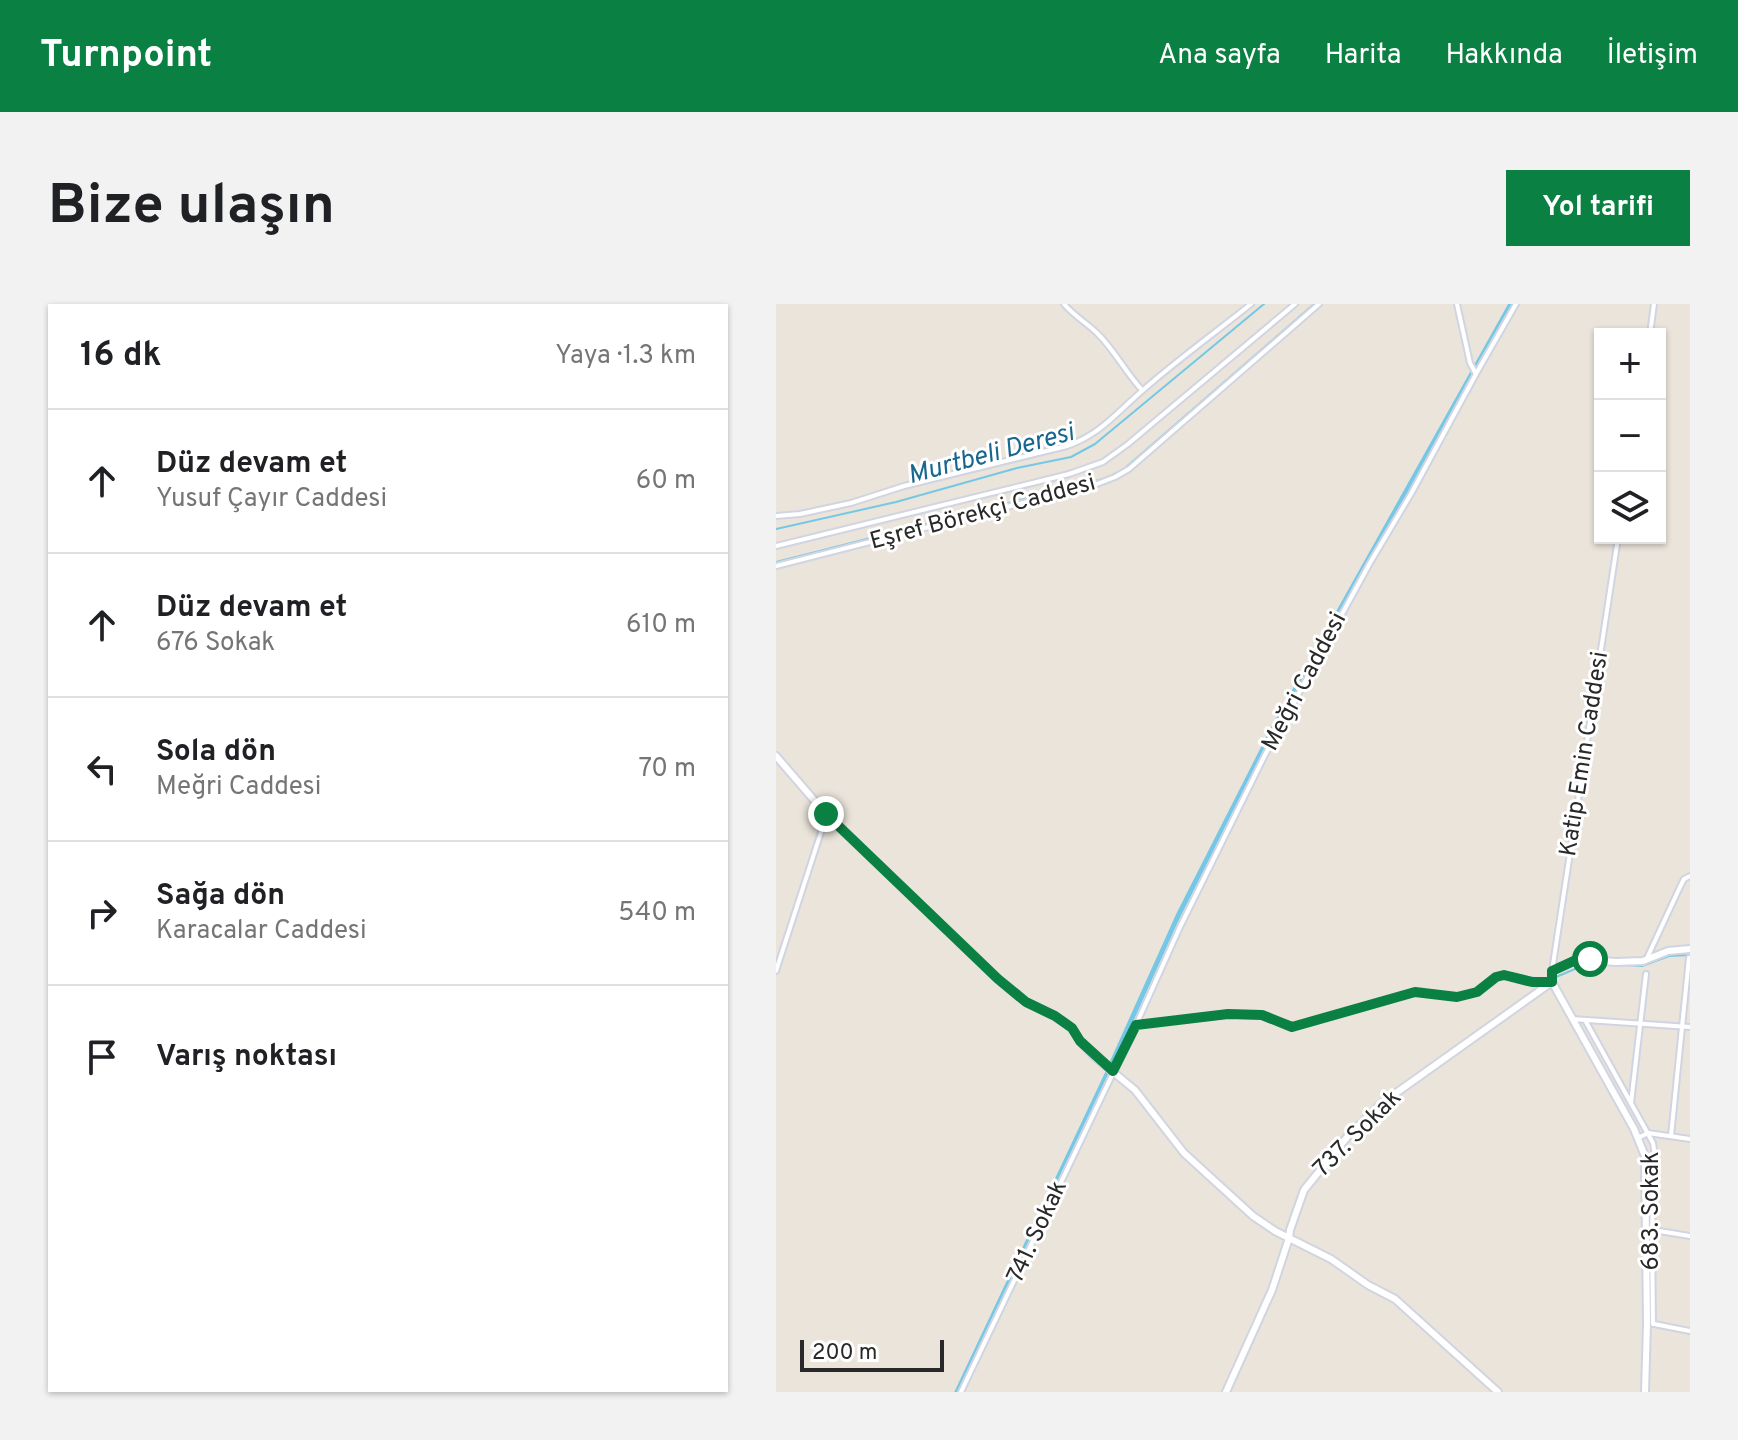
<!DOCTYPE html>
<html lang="tr">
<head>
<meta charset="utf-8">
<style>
	body { margin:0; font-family:Overpass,sans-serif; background:#f2f2f2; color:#202124 }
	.controls { position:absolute; right:24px; top:24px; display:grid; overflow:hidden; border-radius:0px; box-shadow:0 2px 6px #0004 }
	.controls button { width:72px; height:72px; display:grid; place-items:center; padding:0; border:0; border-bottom:2px solid #e0e0e0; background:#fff; color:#202124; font:40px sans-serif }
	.scale { position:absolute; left:24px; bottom:20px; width:144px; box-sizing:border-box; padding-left:8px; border:4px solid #292929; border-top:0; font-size:22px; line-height:28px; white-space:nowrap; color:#292929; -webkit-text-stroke:6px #fff; paint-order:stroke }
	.stop { position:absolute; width:24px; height:24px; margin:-18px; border:6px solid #0b8043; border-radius:50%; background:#fff }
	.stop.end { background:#0b8043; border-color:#fff; box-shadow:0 2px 8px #0008 }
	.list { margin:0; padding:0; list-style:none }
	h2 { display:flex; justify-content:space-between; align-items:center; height:104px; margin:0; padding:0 32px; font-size:34px }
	h2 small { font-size:26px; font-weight:400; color:#757577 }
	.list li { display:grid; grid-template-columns:52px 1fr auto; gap:24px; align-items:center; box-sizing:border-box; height:144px; padding:0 32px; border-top:2px solid #e0e0e0 }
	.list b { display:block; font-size:30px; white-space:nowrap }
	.list p { margin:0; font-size:26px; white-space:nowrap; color:#757577 }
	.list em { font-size:26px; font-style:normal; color:#757577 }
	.icon { flex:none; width:44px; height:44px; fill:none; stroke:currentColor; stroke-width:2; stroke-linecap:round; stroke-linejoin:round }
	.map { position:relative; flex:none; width:914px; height:1088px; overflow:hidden; border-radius:0px }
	header { display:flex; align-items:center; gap:48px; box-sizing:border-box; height:112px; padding:0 40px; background:#0b8043; color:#fff }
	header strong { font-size:38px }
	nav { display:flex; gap:44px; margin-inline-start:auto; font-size:28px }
	.intro { display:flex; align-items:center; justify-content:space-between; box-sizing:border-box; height:192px; padding:0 48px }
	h1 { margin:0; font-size:56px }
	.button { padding:20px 36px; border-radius:0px; background:#0b8043; color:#fff; font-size:28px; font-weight:700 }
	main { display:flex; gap:48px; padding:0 48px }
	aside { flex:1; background:#fff; border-radius:0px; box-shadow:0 2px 6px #0004 }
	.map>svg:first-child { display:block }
</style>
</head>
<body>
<header>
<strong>Turnpoint</strong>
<nav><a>Ana sayfa</a><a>Harita</a><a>Hakkında</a><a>İletişim</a></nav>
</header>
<div class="intro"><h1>Bize ulaşın</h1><a class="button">Yol tarifi</a></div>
<main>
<aside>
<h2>16 dk<small>Yaya · 1.3 km</small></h2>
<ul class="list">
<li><svg class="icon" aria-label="ahead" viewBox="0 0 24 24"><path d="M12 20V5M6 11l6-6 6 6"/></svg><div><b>Düz devam et</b><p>Yusuf Çayır Caddesi</p></div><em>60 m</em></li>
<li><svg class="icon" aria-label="ahead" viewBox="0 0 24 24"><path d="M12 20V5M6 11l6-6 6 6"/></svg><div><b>Düz devam et</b><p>676 Sokak</p></div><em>610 m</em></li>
<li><svg class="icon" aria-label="left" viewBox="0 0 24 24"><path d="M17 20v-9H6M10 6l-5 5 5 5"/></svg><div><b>Sola dön</b><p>Meğri Caddesi</p></div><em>70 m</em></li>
<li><svg class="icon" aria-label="right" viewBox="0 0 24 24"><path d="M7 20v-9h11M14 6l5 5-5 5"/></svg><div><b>Sağa dön</b><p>Karacalar Caddesi</p></div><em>540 m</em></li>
<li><svg class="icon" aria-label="arrive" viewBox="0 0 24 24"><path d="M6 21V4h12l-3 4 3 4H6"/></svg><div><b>Varış noktası</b></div></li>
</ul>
</aside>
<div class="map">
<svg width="914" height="1088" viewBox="0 0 914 1088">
	<rect width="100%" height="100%" fill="#eae4db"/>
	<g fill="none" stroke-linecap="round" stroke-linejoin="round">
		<g stroke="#75c8e5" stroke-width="2">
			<path d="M0,225L120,198L241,164L295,153L319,140L488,0"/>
			<path d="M0,258L331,174L348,165L538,0"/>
			<path d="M733,670L759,674H774"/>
			<path d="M780,673L806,662L818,659L866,662L893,652L914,651"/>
		</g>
		<g stroke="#75c8e5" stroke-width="5">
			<path d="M335,761L402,612L496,427L735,0"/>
			<path d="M181,1088L332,768"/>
		</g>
		<g stroke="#d1d4e1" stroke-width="8">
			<g id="street">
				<path d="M288,0C298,12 311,19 322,30C339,47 350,69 366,86"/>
				<path d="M681,0L694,59L700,70"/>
				<path d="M874,30L878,0"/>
				<path d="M0,212L24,210L75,199L128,182L291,142C325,130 340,109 366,87C401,56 439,29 475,0"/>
				<path d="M0,242L293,170L327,158L352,140L519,0"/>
				<path d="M0,262L321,180L339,173L353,165L543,0"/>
				<path d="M871,654L904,583L908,575L914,572"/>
				<path d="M0,667L48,519L50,510"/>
				<path d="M776,667L842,234"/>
				<path d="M796,715L914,723"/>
				<path d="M809,716L877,839L879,852L876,926L877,1020"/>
				<path d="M361,721L452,710L486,711L516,723L639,688L681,693L701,688L720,673L728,671L756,678H773"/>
				<path d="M855,799L870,670"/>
				<path d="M895,832L913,654"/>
				<path d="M862,834L872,829L914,835"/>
				<path d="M877,926L914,932"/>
				<path d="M878,1020L914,1027"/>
				<path d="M185,1088L360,721L404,623L489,451L594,259L635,190L700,70L740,0"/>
			</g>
		</g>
		<g stroke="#d1d4e1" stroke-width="10">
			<g id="secondary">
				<path d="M0,452L50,510L222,675L250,698L279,712L296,724L304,737L319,753L359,786L408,849L477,912L499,927L555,955L592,981L619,995L722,1088"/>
				<path d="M450,1088L496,986L513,934L514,926L528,886L572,832L606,799L776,678"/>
				<path d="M869,1088L871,1019L869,852L858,825L776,678V667L802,655L840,658L867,657L892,647L914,645"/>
			</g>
		</g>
		<use href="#street" stroke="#fff" stroke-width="4"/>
		<use href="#secondary" stroke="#fff" stroke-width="6"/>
	</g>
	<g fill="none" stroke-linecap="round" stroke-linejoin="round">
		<path stroke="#0b8043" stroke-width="10" d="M50,510L222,675L250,698L279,712L296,724L304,737L337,767L360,721L452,710L486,711L516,723L639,688L681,693L701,688L720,673L728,671L756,678H776V667L802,655H814"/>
	</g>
	<g text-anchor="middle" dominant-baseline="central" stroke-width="6" stroke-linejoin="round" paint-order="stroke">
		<g font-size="24" fill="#292929" stroke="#fff">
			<text transform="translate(207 209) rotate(-15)">Eşref Börekçi Caddesi</text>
			<text transform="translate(529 378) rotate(-62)">Meğri Caddesi</text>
			<text transform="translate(809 450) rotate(-81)">Katip Emin Caddesi</text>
			<text transform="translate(582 830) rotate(-45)">737. Sokak</text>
			<text transform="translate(876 907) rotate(-90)">683. Sokak</text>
			<text transform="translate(262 928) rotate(-65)">741. Sokak</text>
		</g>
		<g font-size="26" font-style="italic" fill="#17668f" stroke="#fff">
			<text transform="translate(215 151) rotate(-15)">Murtbeli Deresi</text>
		</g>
	</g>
</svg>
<div class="controls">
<button>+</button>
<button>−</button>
<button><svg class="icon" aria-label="layers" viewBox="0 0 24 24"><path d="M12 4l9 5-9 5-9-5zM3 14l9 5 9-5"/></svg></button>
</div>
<div class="scale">200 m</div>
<div class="stop" style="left:814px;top:655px"></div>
<div class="stop end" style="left:50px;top:510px"></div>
</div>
</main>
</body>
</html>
